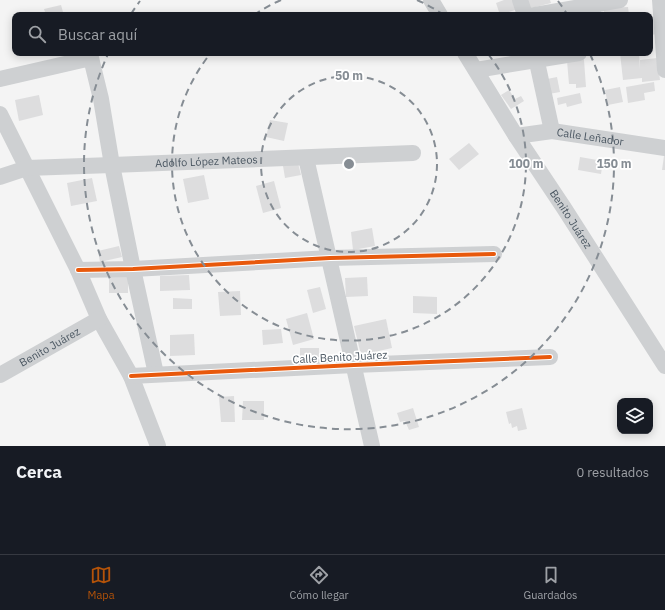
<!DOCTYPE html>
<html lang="es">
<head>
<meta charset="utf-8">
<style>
	body { margin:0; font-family:"IBM Plex Sans",sans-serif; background:#20242c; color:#f1f3f6 }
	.controls { position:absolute; right:12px; bottom:12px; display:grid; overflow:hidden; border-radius:8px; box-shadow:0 2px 10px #0003 }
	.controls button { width:36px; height:36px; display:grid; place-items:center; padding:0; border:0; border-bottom:1px solid #363941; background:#171b24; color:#f1f3f6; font:20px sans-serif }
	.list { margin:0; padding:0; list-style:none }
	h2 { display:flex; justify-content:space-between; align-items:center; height:52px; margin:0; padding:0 16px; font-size:17px }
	h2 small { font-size:13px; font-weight:400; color:#9ea1a6 }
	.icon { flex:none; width:22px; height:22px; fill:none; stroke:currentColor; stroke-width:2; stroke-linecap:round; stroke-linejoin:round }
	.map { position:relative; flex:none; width:665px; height:446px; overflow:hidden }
	.search { position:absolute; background:#171b24; box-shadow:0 2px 10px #0003; left:12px; right:12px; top:12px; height:44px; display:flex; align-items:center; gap:10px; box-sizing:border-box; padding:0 14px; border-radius:8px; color:#9ea1a6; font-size:15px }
	.sheet { height:108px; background:#171b24 }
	nav { display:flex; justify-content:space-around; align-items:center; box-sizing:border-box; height:56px; border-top:1px solid #363941; background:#171b24; font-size:11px; color:#9ea1a6 }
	nav a { display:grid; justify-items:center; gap:2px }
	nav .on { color:#b45309 }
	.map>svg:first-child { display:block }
</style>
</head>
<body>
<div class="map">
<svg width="665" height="446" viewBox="0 0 665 446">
	<rect width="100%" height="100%" fill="#f4f4f4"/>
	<g fill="#ddddde">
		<path d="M504,0H516L518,9L500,15L496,3Z"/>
		<path d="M526,0H550L551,3L528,9Z"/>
		<path d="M61,5L63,12L51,15H46L44,9Z"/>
		<path d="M628,7L629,15H604V8Z"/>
		<path d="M601,9V15H586V10Z"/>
		<path d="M655,17L658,34L650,35V18Z"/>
		<path d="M496,53H508V54L496,56Z"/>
		<path d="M620,53H639L640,69V60L657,58L660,80L642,82V78L623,80Z"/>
		<path d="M584,60L586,87L576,88V84H569L567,61Z"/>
		<path d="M557,77L560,92L549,94L547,79Z"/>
		<path d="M654,82L655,91L644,93L645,100L628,103L626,87Z"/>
		<path d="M620,87L623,102L608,105L605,90Z"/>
		<path d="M509,90L515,99L521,96L524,101L511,109L501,95Z"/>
		<path d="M580,93L582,103L567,107L566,103L558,105L557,98Z"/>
		<path d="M39,95L43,115L19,121L15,100Z"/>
		<path d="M270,120L288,123L284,141L266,137Z"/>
		<path d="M469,143L479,154L459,170L449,159Z"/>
		<path d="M664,156H665V170H662Z"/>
		<path d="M580,157L603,161L601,174L578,170Z"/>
		<path d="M298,163L301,175L285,178L283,166Z"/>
		<path d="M204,175L209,199L188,203L183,179Z"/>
		<path d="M92,178L97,201L71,206L67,183Z"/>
		<path d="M274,181L281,208L263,213L256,186Z"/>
		<path d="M372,228L375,246L353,250L351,232Z"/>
		<path d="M119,246L122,257L100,262L98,251Z"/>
		<path d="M189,275L190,290L160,291V276Z"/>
		<path d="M128,276V293H109V277Z"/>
		<path d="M367,277L368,296L346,297L345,278Z"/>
		<path d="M320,287L326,309L313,313L307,290Z"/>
		<path d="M240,291L241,315L220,316L218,292Z"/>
		<path d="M413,296L437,297V314L413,313Z"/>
		<path d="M173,298L192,299V309H173Z"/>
		<path d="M307,313L314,339L293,345L286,319Z"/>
		<path d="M386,319L392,348L361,355L354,326Z"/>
		<path d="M281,329L283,343L263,345L262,330Z"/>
		<path d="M194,334L195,355L170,356V335Z"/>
		<path d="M300,348H319V357L300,358Z"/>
		<path d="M234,396L235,422H221L219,397Z"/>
		<path d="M243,401H264V420H242Z"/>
		<path d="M413,408L419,427L409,430L405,421L400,422L397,413Z"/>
		<path d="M522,408L527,429L518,431L517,426L512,428L511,423L509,424L506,412Z"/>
	</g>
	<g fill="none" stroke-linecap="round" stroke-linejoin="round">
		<g stroke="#ced0d2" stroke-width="16">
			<path d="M431,0L440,15"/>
			<path d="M520,0L525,15"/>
			<path d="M660,0L665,70"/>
			<path d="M535,15L620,0"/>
			<path id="s1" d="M465,53L516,136L564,208L665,366"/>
			<path d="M535,53L552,131"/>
			<path d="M476,70L579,53"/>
			<path d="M0,79L91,58L101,99L112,165L133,269L156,374"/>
			<path d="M0,114L78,270L99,319L131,376L158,446"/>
			<path id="s2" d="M516,136L552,131L665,148"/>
			<path d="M306,158L372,446"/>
			<path id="s3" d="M0,177L27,168L112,165L413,153"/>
			<path d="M78,270L133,269L330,258L494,254"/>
			<path id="s4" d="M0,375L99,319"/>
			<path d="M131,376L354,365L550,357"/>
		</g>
		<g stroke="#fff" stroke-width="6">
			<g id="cycleway">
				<path d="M78,270L133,269L330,258L494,254"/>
				<path d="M131,376L354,365L550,357"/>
			</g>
		</g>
		<use href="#cycleway" stroke="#e8590c" stroke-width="4"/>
	</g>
	<g fill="none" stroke="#868d94" stroke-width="2" stroke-dasharray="7 5">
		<circle cx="349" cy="164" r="88"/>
		<path d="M254 15A177 177 0 0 1 281 0M417 0A177 177 0 0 1 444 15M488 54A177 177 0 1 1 210 54"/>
		<path d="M131 14A265 265 0 0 1 140 1M558 1A265 265 0 0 1 567 14M590 54A265 265 0 1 1 108 54"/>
	</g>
	<g text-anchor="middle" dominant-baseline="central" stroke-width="3.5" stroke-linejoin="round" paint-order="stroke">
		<g font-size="11" fill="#4a5661" stroke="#fff">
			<text stroke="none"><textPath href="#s2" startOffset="75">Calle Leñador</textPath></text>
			<text stroke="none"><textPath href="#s3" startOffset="208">Adolfo López Mateos</textPath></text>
			<text stroke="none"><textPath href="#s1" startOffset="197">Benito Juárez</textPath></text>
			<text stroke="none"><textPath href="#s4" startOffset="57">Benito Juárez</textPath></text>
			<text transform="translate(340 357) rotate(-3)">Calle Benito Juárez</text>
		</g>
	</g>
	<circle cx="349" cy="164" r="6" fill="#868d94" stroke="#fff" stroke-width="2"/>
	<g font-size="12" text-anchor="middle" font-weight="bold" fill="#868d94" stroke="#fff" stroke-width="3.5" stroke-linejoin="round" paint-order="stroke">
		<text x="349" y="80">50 m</text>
		<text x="526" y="168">100 m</text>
		<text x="614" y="168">150 m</text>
	</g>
</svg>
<div class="controls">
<button><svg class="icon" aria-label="layers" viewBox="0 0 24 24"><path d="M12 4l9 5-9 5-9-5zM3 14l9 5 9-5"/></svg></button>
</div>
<div class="search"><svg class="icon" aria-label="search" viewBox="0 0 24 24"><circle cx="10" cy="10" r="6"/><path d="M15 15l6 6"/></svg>Buscar aquí</div>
</div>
<section class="sheet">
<h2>Cerca<small>0 resultados</small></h2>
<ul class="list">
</ul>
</section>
<nav>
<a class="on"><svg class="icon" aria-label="map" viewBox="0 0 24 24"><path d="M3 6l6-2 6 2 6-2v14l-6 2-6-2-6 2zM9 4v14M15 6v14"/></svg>Mapa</a>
<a><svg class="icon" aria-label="directions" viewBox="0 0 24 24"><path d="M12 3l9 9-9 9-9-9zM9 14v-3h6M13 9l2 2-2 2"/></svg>Cómo llegar</a>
<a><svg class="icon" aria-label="saved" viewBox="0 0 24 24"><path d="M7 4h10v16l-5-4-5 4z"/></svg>Guardados</a>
</nav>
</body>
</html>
